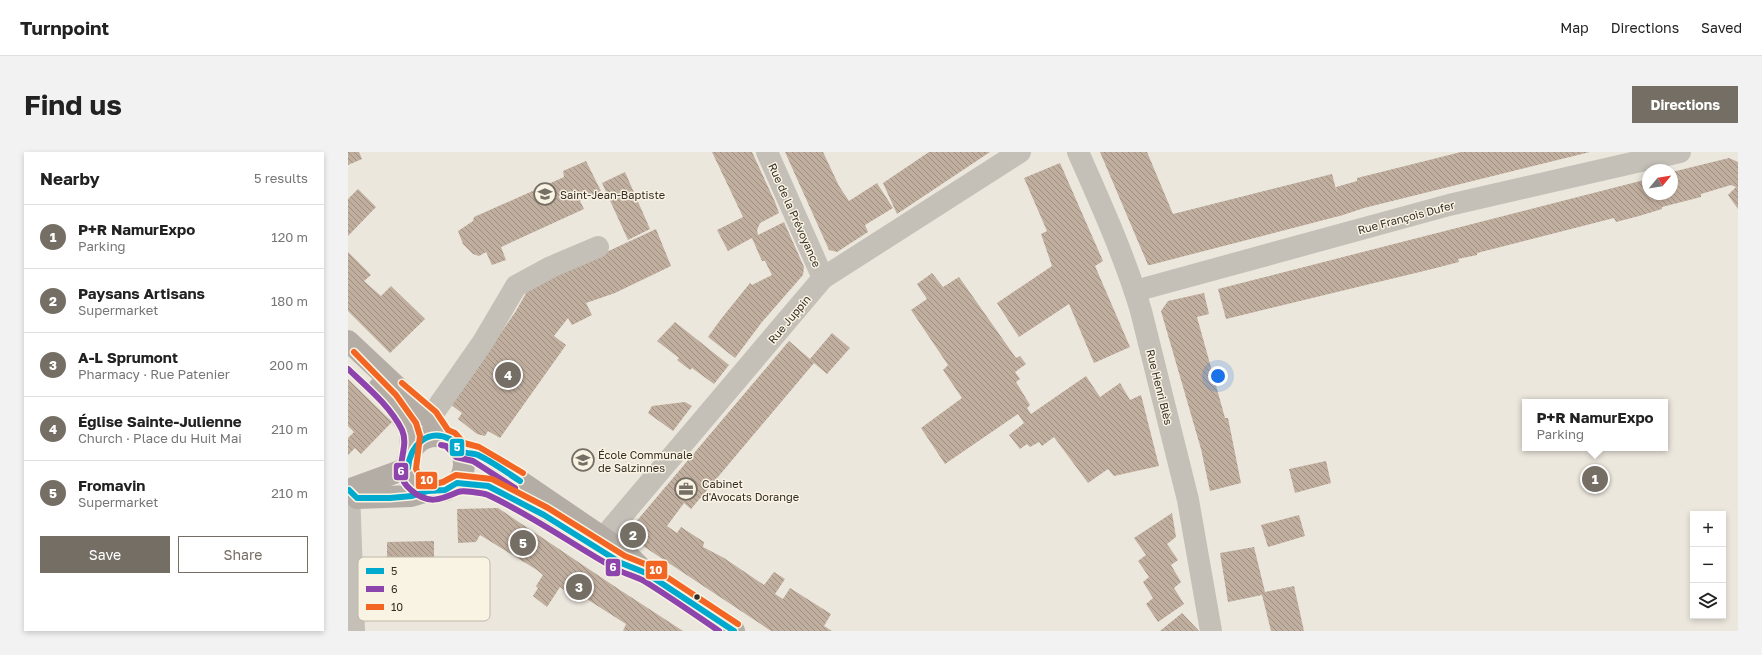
<!DOCTYPE html>
<html lang="en">
<head>
<meta charset="utf-8">
<style>
	body { margin:0; font-family:"Golos Text",sans-serif; background:#f2f2f2; color:#222 }
	.controls { position:absolute; right:12px; bottom:12px; display:grid; overflow:hidden; border-radius:0px; box-shadow:0 2px 6px #0003 }
	.controls button { width:36px; height:36px; display:grid; place-items:center; padding:0; border:0; border-bottom:1px solid #e0e0e0; background:#fff; color:#222; font:20px sans-serif }
	.compass { position:absolute; left:1294px; top:12px; width:36px; height:36px; border-radius:50%; background:#fff; box-shadow:0 2px 6px #0003; rotate:60deg }
	.you { position:absolute; left:870px; top:224px; width:14px; height:14px; margin:-10px; border:3px solid #fff; border-radius:50%; background:#1a73e8; box-shadow:0 0 0 6px #1a73e833 }
	.badge { display:grid; place-items:center; width:26px; height:26px; border-radius:50%; background:#746e65; color:#fff; font-size:13px; font-weight:700 }
	.pin { position:absolute; translate:-50% -50%; border:2px solid #fff; box-shadow:0 1px 4px #0006 }
	.popup { position:absolute; left:1174px; top:247px; width:146px; height:52px; box-sizing:border-box; display:grid; place-content:center; border-radius:0px; background:#fff; filter:drop-shadow(0 1px 3px #0005); font-size:13px; white-space:nowrap; color:#767676 }
	.popup b { font-size:15px; color:#222 }
	.popup::after { content:''; position:absolute; left:50%; top:100%; margin-left:-8px; border:8px solid transparent; border-top-color:#fff }
	.list { margin:0; padding:0; list-style:none }
	h2 { display:flex; justify-content:space-between; align-items:center; height:52px; margin:0; padding:0 16px; font-size:17px }
	h2 small { font-size:13px; font-weight:400; color:#767676 }
	.list li { display:grid; grid-template-columns:26px 1fr auto; gap:12px; align-items:center; box-sizing:border-box; height:64px; padding:0 16px; border-top:1px solid #e0e0e0 }
	.list b { display:block; font-size:15px; white-space:nowrap }
	.list p { margin:0; font-size:13px; white-space:nowrap; color:#767676 }
	.list em { font-size:13px; font-style:normal; color:#767676 }
	.actions { display:flex; gap:8px; padding:12px 16px }
	.actions a { flex:1; padding:9px 0; border:1px solid #746e65; border-radius:0px; text-align:center; font-size:14px; color:#746e65 }
	.actions .main { background:#746e65; color:#fff }
	.icon { flex:none; width:22px; height:22px; fill:none; stroke:currentColor; stroke-width:2; stroke-linecap:round; stroke-linejoin:round }
	.map { position:relative; flex:none; width:1390px; height:479px; overflow:hidden; border-radius:0px }
	header { display:flex; align-items:center; gap:24px; box-sizing:border-box; height:56px; padding:0 20px; background:#fff; border-bottom:1px solid #e0e0e0 }
	header strong { font-size:19px }
	nav { display:flex; gap:22px; margin-inline-start:auto; font-size:14px }
	.intro { display:flex; align-items:center; justify-content:space-between; box-sizing:border-box; height:96px; padding:0 24px }
	h1 { margin:0; font-size:28px }
	.button { padding:10px 18px; border-radius:0px; background:#746e65; color:#fff; font-size:14px; font-weight:700 }
	main { display:flex; gap:24px; padding:0 24px }
	aside { flex:1; background:#fff; border-radius:0px; box-shadow:0 2px 6px #0003 }
	.map>svg:first-child { display:block }
</style>
</head>
<body>
<header>
<strong>Turnpoint</strong>
<nav><a>Map</a><a>Directions</a><a>Saved</a></nav>
</header>
<div class="intro"><h1>Find us</h1><a class="button">Directions</a></div>
<main>
<aside>
<h2>Nearby<small>5 results</small></h2>
<ul class="list">
<li><span class="badge">1</span><div><b>P+R NamurExpo</b><p>Parking</p></div><em>120 m</em></li>
<li><span class="badge">2</span><div><b>Paysans Artisans</b><p>Supermarket</p></div><em>180 m</em></li>
<li><span class="badge">3</span><div><b>A-L Sprumont</b><p>Pharmacy · Rue Patenier</p></div><em>200 m</em></li>
<li><span class="badge">4</span><div><b>Église Sainte-Julienne</b><p>Church · Place du Huit Mai</p></div><em>210 m</em></li>
<li><span class="badge">5</span><div><b>Fromavin</b><p>Supermarket</p></div><em>210 m</em></li>
</ul>
<div class="actions"><a class="main">Save</a><a>Share</a></div>
</aside>
<div class="map">
<svg width="1390" height="479" viewBox="0 0 1390 479">
	<defs>
		<pattern id="building-back-hatch" width="6" height="6" patternUnits="userSpaceOnUse"><rect width="6" height="6" fill="#c0ae9e"/><path d="M-1 5l2 2M0 0l6 6M5-1l2 2" fill="none" stroke="#9d8e81"/></pattern>
	</defs>
	<rect width="100%" height="100%" fill="#ece7dd"/>
	<g fill="url(#building-back-hatch)">
		<path d="M0,0H11L14,7L0,13Z"/>
		<path d="M364,0H404L427,50L431,61L412,71L409,78L410,83L436,70L456,115L455,123L414,170L387,206L360,185L373,167L402,131L404,133L424,123L417,109H414L404,86L380,99L369,78L395,65Z"/>
		<path d="M437,0H475L491,34L501,49L529,31L545,56L517,73L520,80L489,100L481,98Z"/>
		<path d="M581,0H642L549,62L535,31Z"/>
		<path d="M752,0H799L825,62L984,22L989,41L988,35L1009,29V26L1113,0H1242L1016,56L995,63L802,113H800Z"/>
		<path d="M1381,6L1390,10V57L1380,43L1388,35L1383,33L1353,42V45L1314,55V57L1291,64L1268,70L1266,66L1129,101V103L1110,107L1111,110L1084,117L878,167L870,137L1300,27V42H1324V20Z"/>
		<path d="M238,9L253,39L232,49L236,57L153,95L158,108L144,113L138,100L131,104L125,102L115,92L110,79L125,69L126,65L216,25L215,19Z"/>
		<path d="M712,11L755,109L747,114L782,195L746,211L721,152L671,185L649,151L704,114L693,82L699,79L676,26Z"/>
		<path d="M277,20L302,77L280,88L254,31Z"/>
		<path d="M10,37L28,55L0,84V47Z"/>
		<path d="M308,77L323,114L267,141L238,151L244,163L224,173L220,166L206,184L218,193L152,286L140,279L137,284L129,282L110,267L114,261L103,253L168,159L181,136Z"/>
		<path d="M0,100L23,123L16,129L33,144L43,134L77,167L42,201L0,159Z"/>
		<path d="M584,121L595,135L611,125L668,206L672,204L678,212L667,220L672,227L668,230L682,253L679,256L683,262L738,224L752,245L772,231L782,248L793,243L811,314L766,324L760,317L740,331L706,285L694,294L691,290L682,295L679,292L672,297L661,283L676,271L670,262L597,312L573,276L614,246L595,218L600,213L563,158L579,147L569,132Z"/>
		<path d="M856,141L861,162L849,165L877,266H880L893,331L862,339L853,297L813,159L820,149Z"/>
		<path d="M327,170L381,213L366,232L344,216L342,218L329,208L331,206L309,189Z"/>
		<path d="M484,181L502,196L479,222L466,211L343,357L336,351L319,374L329,381L333,375L356,390L355,395L376,406L416,433L426,420L437,427L427,442L435,447L442,436L483,462L476,474L484,479H423L283,386L281,378L441,189L462,207Z"/>
		<path d="M0,227L44,270L13,302L7,296L0,303V286L6,280L0,274Z"/>
		<path d="M337,250L344,254L325,279L300,261L304,254Z"/>
		<path d="M978,309L983,331L947,341L941,317Z"/>
		<path d="M150,356L272,438L335,479H275L278,472L234,444L231,449L212,435L199,455L185,444L190,436L188,434L195,423L189,418L132,383L128,390L110,391L109,357Z"/>
		<path d="M824,361L828,385L819,392L830,408L823,413L833,430L826,436L836,452L810,470L798,452L805,446L795,430L801,425L790,409L798,403L786,386Z"/>
		<path d="M951,363L957,384L920,395L913,373Z"/>
		<path d="M86,389V428H39V390Z"/>
		<path d="M906,395L917,440L946,434L956,479H923L914,443L880,450L872,401Z"/>
		<path d="M834,461L851,479H812Z"/>
	</g>
	<g fill="none" stroke-linecap="round" stroke-linejoin="round">
		<g stroke="#c4bfb7" stroke-width="22">
			<path d="M419,0L475,126"/>
			<path d="M730,0C753,52 777,105 793,159L840,348L863,479"/>
			<path d="M787,139L1101,53L1332,0"/>
			<path d="M82,266L135,190L168,134L203,115L250,95"/>
			<path d="M1,338L6,479"/>
			<path d="M255,386L475,126L672,0"/>
		</g>
		<g stroke="#b3ada6" stroke-width="22">
			<path d="M0,189L82,266L95,285"/>
			<path d="M31,236L43,248L62,278L63,298"/>
			<circle cx="88" cy="312" r="28"/>
			<path d="M112,298L128,302L148,313L279,402L298,421L386,479"/>
			<path d="M109,331L140,334L213,374"/>
			<path d="M0,338L60,316"/>
			<path d="M1,338L9,346L63,344L80,339"/>
		</g>
		<g stroke="#f9f3e3" stroke-width="9">
			<g id="bus-1">
				<path d="M60,316C62,294 79,276 102,287C106,290 108,295 112,298C117,302 125,301 130,303C145,310 158,320 172,329"/>
				<path d="M1,338L9,346H42L64,344L80,339L97,338L109,331L140,334L196,363L273,411L298,421L386,479"/>
			</g>
		</g>
		<g stroke="#f9f3e3" stroke-width="9">
			<g id="bus-2">
				<path d="M0,217C19,235 42,254 54,278C63,298 41,320 63,338C80,353 92,348 110,340C114,338 135,341 140,343C185,364 225,393 268,417C277,422 287,424 296,429C322,445 346,462 371,479"/>
				<path d="M93,293L98,294L108,305L125,309L167,336"/>
			</g>
		</g>
		<g stroke="#f9f3e3" stroke-width="9">
			<g id="bus-3">
				<path d="M6,200L48,243L68,271L72,284L68,317L73,326L87,332L95,330L108,323L144,327L200,356L277,404L302,414L390,472"/>
				<path d="M54,231L88,260L100,278L107,281L116,291L131,295L175,321"/>
			</g>
		</g>
		<use href="#bus-1" stroke="#00a9ce" stroke-width="6"/>
		<use href="#bus-2" stroke="#8e44ad" stroke-width="6"/>
		<use href="#bus-3" stroke="#f26522" stroke-width="6"/>
	</g>
	<defs>
		<g id="school-ring" transform="scale(1.15)"><circle r="9.5" fill="#f9f3e3" stroke="#746e65" stroke-width="1.5"/><path d="M0-5L7-2L0 1L-7-2ZM-4 1L0 2.5L4 1V4Q0 6-4 4Z" fill="#746e65"/></g>
		<g id="office-ring" transform="scale(1.15)"><circle r="9.5" fill="#f9f3e3" stroke="#746e65" stroke-width="1.5"/><path d="M-6-3h4V-5.5h4V-3h4V5H-6ZM-1-4.5V-3h2v-1.5ZM-6 0V1H6V0Z" fill="#746e65"/></g>
	</defs>
	<g fill-rule="evenodd">
		<use href="#school-ring" x="197" y="42"/>
		<use href="#school-ring" x="235" y="308"/>
		<use href="#office-ring" x="338" y="337"/>
	</g>
	<circle fill="#342d25" stroke="#f9f3e3" stroke-width="1.5" cx="349" cy="445" r="3.5"/>
	<g text-anchor="middle" dominant-baseline="central" stroke-width="3" stroke-linejoin="round" paint-order="stroke">
		<g font-size="11" fill="#342d25" stroke="#f9f3e3" text-anchor="start">
			<text x="212" y="42">Saint-Jean-Baptiste</text>
			<text x="250" y="302">École Communale<tspan x="250" dy="13">de Salzinnes</tspan></text>
			<text x="354" y="331">Cabinet<tspan x="354" dy="13">d'Avocats Dorange</tspan></text>
		</g>
		<g font-size="11" fill="#342d25" stroke="#f9f3e3">
			<text transform="translate(447 63) rotate(66)">Rue de la Prévoyance</text>
			<text transform="translate(1058 65) rotate(-15)">Rue François Dufer</text>
			<text transform="translate(441 167) rotate(-50)">Rue Juppin</text>
			<text transform="translate(812 235) rotate(76)">Rue Henri Blès</text>
		</g>
	</g>
	<rect x="10" y="405" width="132" height="64" rx="6" fill="#f9f3e3" stroke="#beb8aa" stroke-width="1"/>
	<rect x="18" y="416" width="18" height="6" fill="#00a9ce"/>
	<rect x="18" y="434" width="18" height="6" fill="#8e44ad"/>
	<rect x="18" y="452" width="18" height="6" fill="#f26522"/>
	<g font-size="11" fill="#342d25">
		<text x="43" y="423">5</text>
		<text x="43" y="441">6</text>
		<text x="43" y="459">10</text>
	</g>
	<g stroke="#f9f3e3" stroke-width="1.5">
		<rect x="101" y="286" width="16" height="19" rx="4" fill="#00a9ce"/>
		<rect x="45" y="310" width="16" height="19" rx="4" fill="#8e44ad"/>
		<rect x="67" y="319" width="23" height="19" rx="4" fill="#f26522"/>
		<rect x="257" y="406" width="16" height="19" rx="4" fill="#8e44ad"/>
		<rect x="297" y="408" width="23" height="20" rx="4" fill="#f26522"/>
	</g>
	<g font-size="11" text-anchor="middle" font-weight="bold" fill="#fff">
		<text x="109" y="299">5</text>
		<text x="53" y="323">6</text>
		<text x="79" y="332">10</text>
		<text x="265" y="419">6</text>
		<text x="308" y="422">10</text>
	</g>
</svg>
<div class="controls">
<button>+</button>
<button>−</button>
<button><svg class="icon" aria-label="layers" viewBox="0 0 24 24"><path d="M12 4l9 5-9 5-9-5zM3 14l9 5 9-5"/></svg></button>
</div>
<svg class="compass" viewBox="-18 -18 36 36"><path d="M0-13l5 13h-10z" fill="#e53935"/><path d="M0 13l5-13h-10z" fill="#767676"/></svg>
<div class="you"></div>
<div class="pin badge" style="left:1247px;top:327px">1</div>
<div class="popup"><b>P+R NamurExpo</b>Parking</div>
<div class="pin badge" style="left:285px;top:383px">2</div>
<div class="pin badge" style="left:231px;top:435px">3</div>
<div class="pin badge" style="left:160px;top:223px">4</div>
<div class="pin badge" style="left:175px;top:391px">5</div>
</div>
</main>
</body>
</html>
